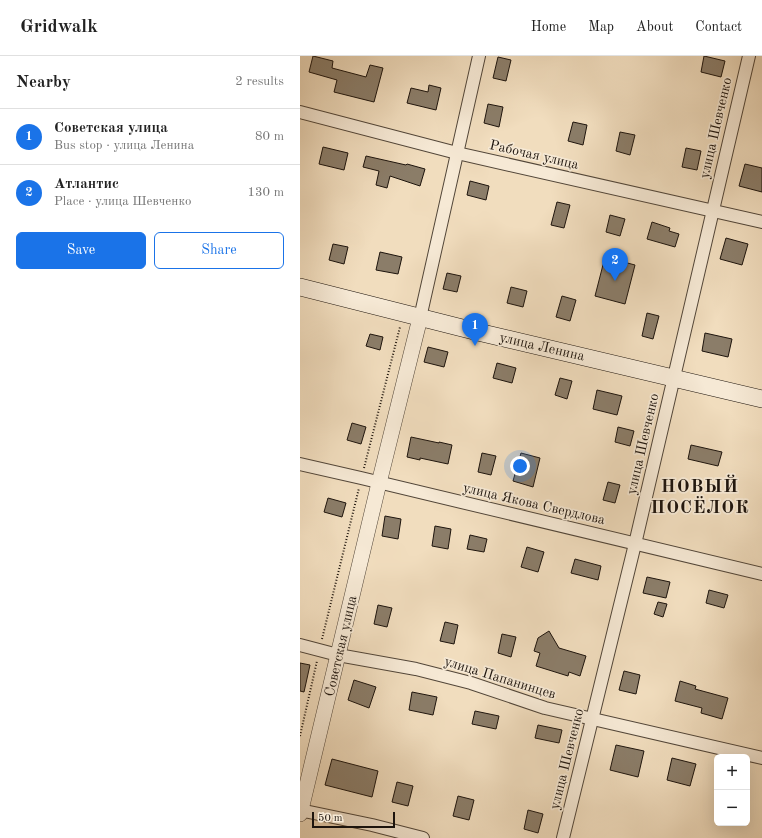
<!DOCTYPE html>
<html lang="en">
<head>
<meta charset="utf-8">
<style>
	body { margin:0; font-family:"Old Standard TT",serif; background:#f6f6f6; color:#222 }
	.controls { position:absolute; right:12px; bottom:12px; display:grid; overflow:hidden; border-radius:6px; box-shadow:0 4px 16px #0002 }
	.controls button { width:36px; height:36px; display:grid; place-items:center; padding:0; border:0; border-bottom:1px solid #e0e0e0; background:#fff; color:#222; font:20px sans-serif }
	.scale { position:absolute; left:12px; bottom:10px; width:83px; box-sizing:border-box; padding-left:4px; border:2px solid #1d140d; border-top:0; font-size:11px; line-height:14px; white-space:nowrap; color:#1d140d; -webkit-text-stroke:3px #f6e9d5; paint-order:stroke }
	.you { position:absolute; left:220px; top:410px; width:14px; height:14px; margin:-10px; border:3px solid #fff; border-radius:50%; background:#1a73e8; box-shadow:0 0 0 6px #1a73e833 }
	.badge { display:grid; place-items:center; width:26px; height:26px; border-radius:50%; background:#1a73e8; color:#fff; font-size:13px; font-weight:700 }
	.pin { position:absolute; translate:-50% -33px; filter:drop-shadow(0 1px 2px #0008) }
	.pin::after { content:''; position:absolute; top:21px; width:14px; height:12px; background:inherit; clip-path:polygon(0 0,100% 0,50% 100%) }
	.list { margin:0; padding:0; list-style:none }
	h2 { display:flex; justify-content:space-between; align-items:center; height:52px; margin:0; padding:0 16px; font-size:17px }
	h2 small { font-size:13px; font-weight:400; color:#767676 }
	.list li { display:grid; grid-template-columns:26px 1fr auto; gap:12px; align-items:center; box-sizing:border-box; height:56px; padding:0 16px; border-top:1px solid #e0e0e0 }
	.list b { display:block; font-size:15px; white-space:nowrap }
	.list p { margin:0; font-size:13px; white-space:nowrap; color:#767676 }
	.list em { font-size:13px; font-style:normal; color:#767676 }
	.actions { display:flex; gap:8px; padding:12px 16px }
	.actions a { flex:1; padding:9px 0; border:1px solid #1a73e8; border-radius:6px; text-align:center; font-size:14px; color:#1a73e8 }
	.actions .main { background:#1a73e8; color:#fff }
	.map { position:relative; flex:none; width:462px; height:782px; overflow:hidden }
	header { display:flex; align-items:center; gap:24px; box-sizing:border-box; height:56px; padding:0 20px; background:#fff; border-bottom:1px solid #e0e0e0 }
	header strong { font-size:19px }
	nav { display:flex; gap:22px; margin-inline-start:auto; font-size:14px }
	main { display:flex }
	aside { flex:1; background:#fff }
	.map>svg:first-child { display:block }
</style>
</head>
<body>
<header>
<strong>Gridwalk</strong>
<nav><a>Home</a><a>Map</a><a>About</a><a>Contact</a></nav>
</header>
<main>
<aside>
<h2>Nearby<small>2 results</small></h2>
<ul class="list">
<li><span class="badge">1</span><div><b>Советская улица</b><p>Bus stop · улица Ленина</p></div><em>80 m</em></li>
<li><span class="badge">2</span><div><b>Атлантис</b><p>Place · улица Шевченко</p></div><em>130 m</em></li>
</ul>
<div class="actions"><a class="main">Save</a><a>Share</a></div>
</aside>
<div class="map">
<svg width="462" height="782" viewBox="0 0 462 782">
	<rect width="100%" height="100%" fill="#f1ddbe"/>
	<filter id="stains"><feTurbulence type="fractalNoise" baseFrequency=".005" numOctaves="4"/><feColorMatrix values="0 0 0 0 .2 0 0 0 0 .09 0 0 0 0 .02 0 0 0 .5 -.17"/></filter>
	<radialGradient id="worn" r=".72"><stop offset=".6" stop-color="#630" stop-opacity="0"/><stop offset="1" stop-color="#630" stop-opacity=".3"/></radialGradient>
	<g fill="#8b7d69" stroke="#1d140d">
		<path d="M13,0L33,5L32,12L66,21L70,9L83,12L74,46L34,36L37,24L9,16Z"/>
		<path d="M404,0L425,5L421,21L401,16Z"/>
		<path d="M198,1L211,4L206,25L193,22Z"/>
		<path d="M129,29L141,32L136,54L107,47L111,32L128,36Z"/>
		<path d="M188,48L203,51L199,71L184,67Z"/>
		<path d="M273,66L287,69L283,89L268,85Z"/>
		<path d="M320,76L335,79L330,99L316,95Z"/>
		<path d="M23,91L48,97L44,114L19,108Z"/>
		<path d="M386,92L401,95L397,114L382,111Z"/>
		<path d="M66,100L106,109L107,108L125,113L120,130L90,120L87,132L76,129L79,115L63,111Z"/>
		<path d="M445,108L462,112V136L439,130Z"/>
		<path d="M170,125L189,130L186,144L167,139Z"/>
		<path d="M257,146L270,149L264,172L251,169Z"/>
		<path d="M310,159L325,163L320,180L306,176Z"/>
		<path d="M352,166L370,172L369,175L379,178L375,191L347,183Z"/>
		<path d="M426,182L448,188L442,209L420,203Z"/>
		<path d="M33,188L48,191L44,208L29,204Z"/>
		<path d="M80,196L102,201L98,218L76,214Z"/>
		<path d="M305,201L335,209L325,248L295,240Z"/>
		<path d="M147,217L161,220L157,236L143,233Z"/>
		<path d="M211,231L227,235L223,251L207,247Z"/>
		<path d="M262,240L276,244L270,265L256,261Z"/>
		<path d="M347,257L359,260L353,283L342,280Z"/>
		<path d="M405,277L432,283L428,301L402,295Z"/>
		<path d="M70,278L83,281L80,294L66,290Z"/>
		<path d="M128,291L148,296L144,311L124,306Z"/>
		<path d="M197,307L216,312L212,327L193,322Z"/>
		<path d="M260,322L272,325L267,343L255,339Z"/>
		<path d="M297,334L322,340L317,359L293,353Z"/>
		<path d="M52,367L66,371L61,388L47,384Z"/>
		<path d="M318,371L334,375L330,390L315,386Z"/>
		<path d="M111,381L139,387V386L152,389L148,408L120,402V404L107,401Z"/>
		<path d="M391,389L422,396L418,410L388,403Z"/>
		<path d="M182,397L196,400L191,419L178,416Z"/>
		<path d="M221,397L240,402L233,431L213,425Z"/>
		<path d="M308,426L320,429L315,447L303,444Z"/>
		<path d="M28,442L46,447L42,461L24,456Z"/>
		<path d="M85,460L101,463L98,483L82,480Z"/>
		<path d="M135,470L151,473L148,493L132,490Z"/>
		<path d="M170,479L187,483L184,496L167,493Z"/>
		<path d="M227,491L244,496L238,516L221,511Z"/>
		<path d="M275,503L301,510L298,524L271,517Z"/>
		<path d="M347,521L370,526L366,542L343,537Z"/>
		<path d="M409,534L428,539L424,552L406,547Z"/>
		<path d="M358,546L367,548L363,561L354,558Z"/>
		<path d="M78,549L92,552L87,571L74,568Z"/>
		<path d="M145,566L158,569L154,588L140,585Z"/>
		<path d="M249,575L259,592L286,600L280,620L269,616L268,620L236,610L240,597L234,595L238,582Z"/>
		<path d="M202,578L216,581L211,601L198,597Z"/>
		<path d="M0,607L10,609L4,636L0,635Z"/>
		<path d="M324,615L340,619L336,638L319,634Z"/>
		<path d="M54,624L76,631L69,652L48,644Z"/>
		<path d="M380,625L396,630L395,633L428,642L422,663L401,657L402,652L375,645Z"/>
		<path d="M112,636L137,641L133,659L109,654Z"/>
		<path d="M175,655L199,660L196,673L172,668Z"/>
		<path d="M238,669L262,674L259,687L235,682Z"/>
		<path d="M316,689L344,695L338,721L310,714Z"/>
		<path d="M372,702L396,708L390,730L367,724Z"/>
		<path d="M32,703L78,715L72,741L25,729Z"/>
		<path d="M97,726L113,730L108,750L92,746Z"/>
		<path d="M158,740L174,744L169,764L153,760Z"/>
		<path d="M228,754L243,758L238,777L224,773Z"/>
	</g>
	<g fill="none" stroke-linecap="round" stroke-linejoin="round">
		<g stroke="#524639" stroke-width="14">
			<g id="minor">
				<path d="M0,56L157,97L462,166"/>
				<path d="M120,262L179,0"/>
				<path d="M0,408L61,422L462,518"/>
				<path d="M0,589L38,599L116,613L171,627L245,652L462,702"/>
				<path d="M0,754L72,769L123,782"/>
				<path d="M263,782L335,488L449,0"/>
			</g>
		</g>
		<g stroke="#524639" stroke-width="16">
			<path id="tertiary" d="M0,758L79,427L120,262"/>
		</g>
		<g stroke="#1d140d" stroke-width="18">
			<path id="secondary" d="M0,231L178,276L462,343"/>
		</g>
		<g stroke="#1d140d" stroke-width="2" stroke-dasharray="1 2" stroke-linecap="butt">
			<path d="M64,412L100,271"/>
			<path d="M22,583L59,432"/>
			<path d="M0,680L17,605"/>
		</g>
		<use href="#minor" stroke="#f6e9d5" stroke-width="12"/>
		<use href="#tertiary" stroke="#f6e9d5" stroke-width="15"/>
		<use href="#secondary" stroke="#f6e9d5" stroke-width="17"/>
	</g>
	<g text-anchor="middle" dominant-baseline="central" stroke-width="3.5" stroke-linejoin="round" paint-order="stroke">
		<g font-size="14" fill="#1d140d" stroke="#f6e9d5">
			<text transform="translate(416 72) rotate(-77)">улица Шевченко</text>
			<text transform="translate(234 99) rotate(13)">Рабочая улица</text>
			<text transform="translate(242 291) rotate(13)">улица Ленина</text>
			<text transform="translate(343 388) rotate(-77)">улица Шевченко</text>
			<text transform="translate(234 448) rotate(13)">улица Якова Свердлова</text>
			<text transform="translate(41 590) rotate(-77)">Советская улица</text>
			<text transform="translate(200 622) rotate(17)">улица Папанинцев</text>
			<text transform="translate(267 703) rotate(-76)">улица Шевченко</text>
		</g>
		<g font-size="18" font-weight="bold" letter-spacing="1" fill="#1d140d" stroke="#f6e9d5">
			<text x="400" y="431">НОВЫЙ<tspan x="400" dy="21">ПОСЁЛОК</tspan></text>
		</g>
	</g>
	<rect width="100%" height="100%" filter="url(#stains)"/>
	<rect width="100%" height="100%" fill="url(#worn)"/>
</svg>
<div class="controls">
<button>+</button>
<button>−</button>
</div>
<div class="scale">50 m</div>
<div class="you"></div>
<div class="pin badge" style="left:175px;top:290px">1</div>
<div class="pin badge" style="left:315px;top:225px">2</div>
</div>
</main>
</body>
</html>
